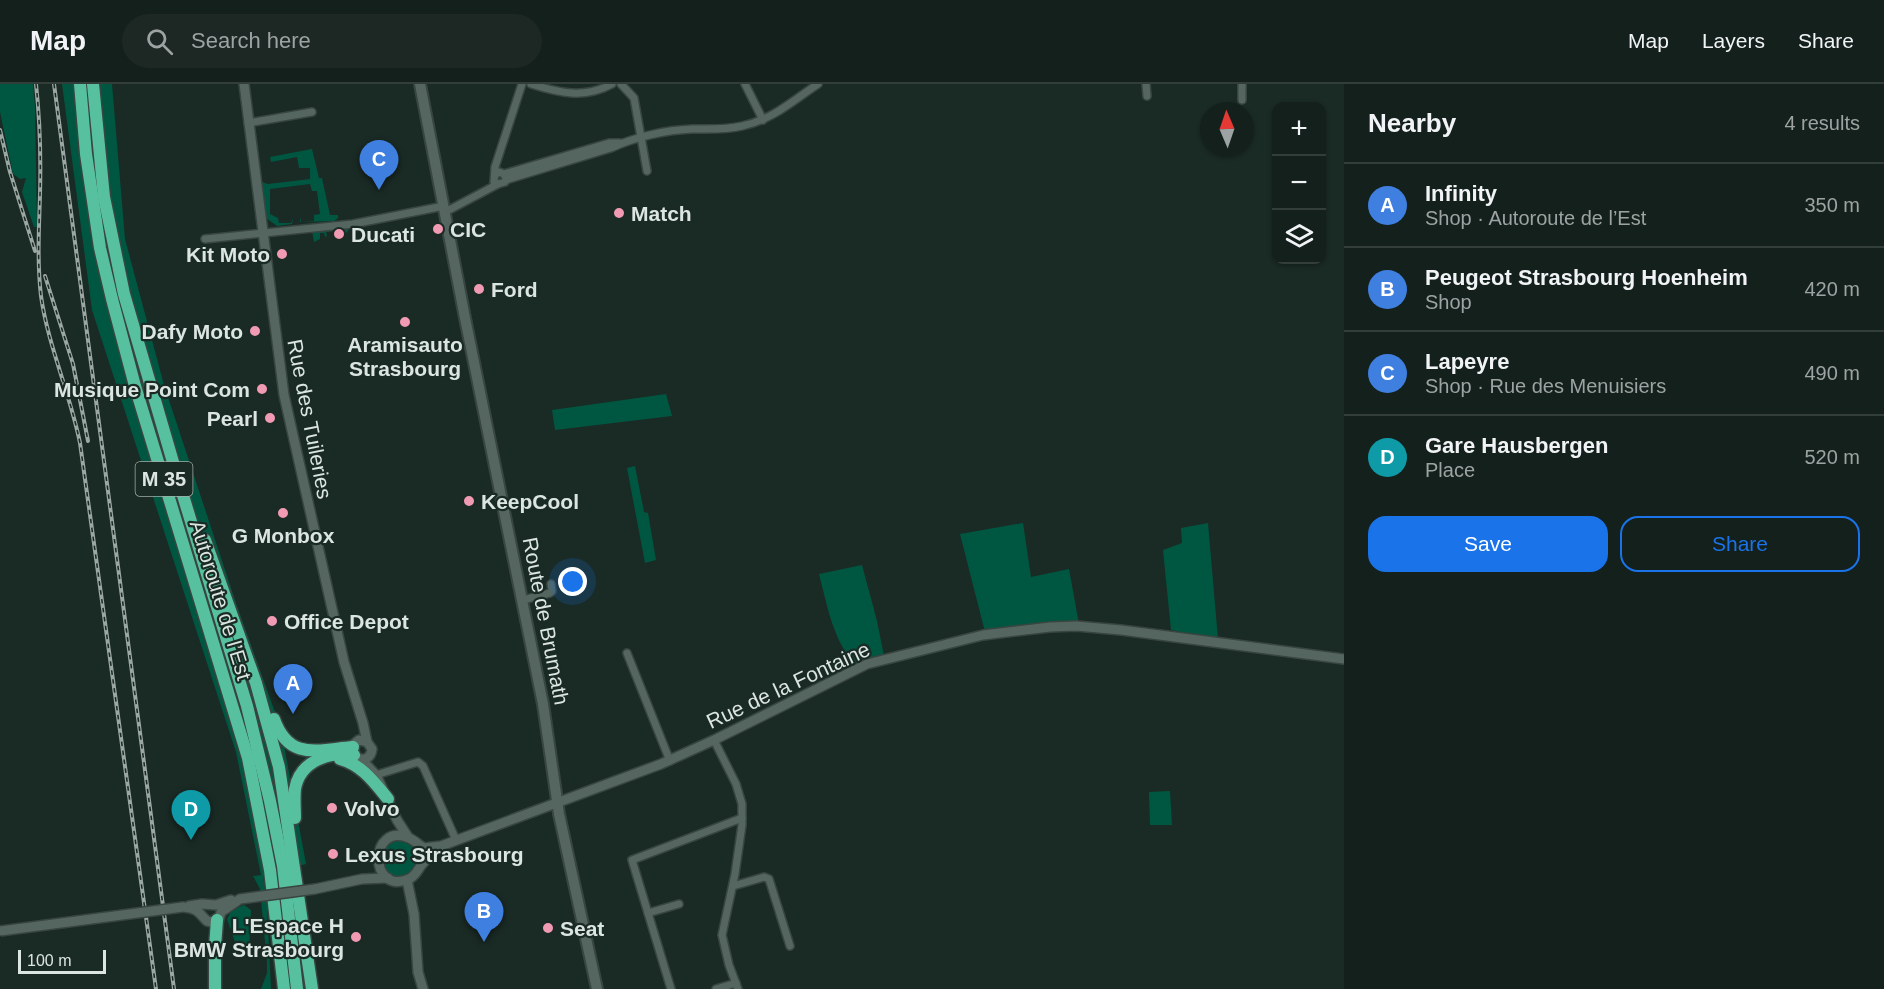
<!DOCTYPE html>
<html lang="en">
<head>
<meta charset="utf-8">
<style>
	body { margin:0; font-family:Helvetica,sans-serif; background:#1d2824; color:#f1f3f6 }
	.controls { position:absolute; right:18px; top:18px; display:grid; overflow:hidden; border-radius:12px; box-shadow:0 2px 4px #0004 }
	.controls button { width:54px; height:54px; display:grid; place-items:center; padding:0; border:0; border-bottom:2px solid #333e3a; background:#14201b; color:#f1f3f6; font:30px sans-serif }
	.compass { position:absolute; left:1200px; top:18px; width:54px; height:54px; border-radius:50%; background:#14201b; box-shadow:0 2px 4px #0004; rotate:358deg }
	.scale { position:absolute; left:18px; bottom:15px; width:88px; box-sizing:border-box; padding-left:6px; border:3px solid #dbe5e1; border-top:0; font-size:16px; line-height:21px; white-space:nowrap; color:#dbe5e1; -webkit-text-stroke:4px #1a2a24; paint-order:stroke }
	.you { position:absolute; left:573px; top:498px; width:21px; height:21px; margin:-15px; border:4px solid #fff; border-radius:50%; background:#1a73e8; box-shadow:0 0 0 9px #1a73e833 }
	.badge { display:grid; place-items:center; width:39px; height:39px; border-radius:50%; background:#1a73e8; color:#fff; font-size:20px; font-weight:700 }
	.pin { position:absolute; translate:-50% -50px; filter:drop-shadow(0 2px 3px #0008) }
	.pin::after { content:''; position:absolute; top:32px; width:21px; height:18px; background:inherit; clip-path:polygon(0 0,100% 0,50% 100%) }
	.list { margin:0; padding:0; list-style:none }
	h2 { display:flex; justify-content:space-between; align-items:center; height:78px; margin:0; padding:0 24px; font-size:26px }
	h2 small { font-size:20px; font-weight:400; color:#9da3a3 }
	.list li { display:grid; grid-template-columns:39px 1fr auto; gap:18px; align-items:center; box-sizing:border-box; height:84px; padding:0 24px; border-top:2px solid #333e3a }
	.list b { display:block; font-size:22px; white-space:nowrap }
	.list p { margin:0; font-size:20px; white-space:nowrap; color:#9da3a3 }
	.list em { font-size:20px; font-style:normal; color:#9da3a3 }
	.actions { display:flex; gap:12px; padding:18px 24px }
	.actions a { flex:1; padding:14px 0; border:2px solid #1a73e8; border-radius:18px; text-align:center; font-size:21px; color:#1a73e8 }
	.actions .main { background:#1a73e8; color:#fff }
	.icon { flex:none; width:33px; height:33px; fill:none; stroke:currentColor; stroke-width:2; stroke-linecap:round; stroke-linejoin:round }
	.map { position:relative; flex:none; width:1344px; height:905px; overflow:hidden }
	header { display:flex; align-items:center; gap:36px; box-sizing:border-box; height:84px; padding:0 30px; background:#14201b; border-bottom:2px solid #333e3a }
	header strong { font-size:28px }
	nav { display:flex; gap:33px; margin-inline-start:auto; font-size:21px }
	.search { width:420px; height:54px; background:#1d2824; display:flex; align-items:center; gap:15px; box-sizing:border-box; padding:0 21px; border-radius:33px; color:#9da3a3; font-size:22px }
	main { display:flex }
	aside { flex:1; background:#14201b }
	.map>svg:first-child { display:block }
</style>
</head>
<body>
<header>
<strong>Map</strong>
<div class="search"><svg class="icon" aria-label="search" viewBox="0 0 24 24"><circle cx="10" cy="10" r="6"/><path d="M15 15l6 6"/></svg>Search here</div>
<nav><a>Map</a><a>Layers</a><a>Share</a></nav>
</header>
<main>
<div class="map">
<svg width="1344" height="905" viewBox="0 0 1344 905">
	<rect width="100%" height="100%" fill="#1a2a24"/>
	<g fill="#005741">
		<path d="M0,0H33L35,22L37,143H34L22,108L26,94L20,95L13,90L0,28Z"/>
		<path d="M62,0H112L125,155L164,301L236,519L281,645L306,780L263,791L267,822L271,905H261L267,889V879L260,805L253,792L261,791L236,668L92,226Z"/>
		<path d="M312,65L319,94H322L330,131H338V134L334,137L300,138V133L301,138L314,137V131L320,130L317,107H312L310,100L270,105V130L278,134L279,139H291L293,134L292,140L277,142L266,134L262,98L268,100L310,95V84H299L297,73L271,78L270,73Z"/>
		<path d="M344,145L337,146L338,151H336L335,147L326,148L327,152L325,153L324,149H320V155L314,158L312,147L348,144V147L345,150Z"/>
		<path d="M666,310L672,332L555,346L552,326Z"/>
		<path d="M635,382L644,428L648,429L656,476L645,479L627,384Z"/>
		<path d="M1023,439L1031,493L1069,485L1079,540L985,548L960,450Z"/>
		<path d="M1208,439L1218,555L1171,546L1163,466L1182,459L1181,444Z"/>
		<path d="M862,481L877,537L884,572L855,580C833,557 827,520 819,490Z"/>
		<path d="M1170,707L1172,741H1150L1149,708Z"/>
		<circle cx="399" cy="775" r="18"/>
		<path d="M244,821L251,826L249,868H244L242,864L236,861L227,835L232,826Z"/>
	</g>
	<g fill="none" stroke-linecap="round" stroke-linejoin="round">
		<g stroke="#384541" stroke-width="10">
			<g id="minor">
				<path d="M531,0C559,9 585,15 612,0"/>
				<path d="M621,0L634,14L647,87"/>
				<path d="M745,0L763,36"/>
				<path d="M1146,0L1147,12"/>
				<path d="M1242,0V16"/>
				<path d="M248,39L312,28"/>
				<path d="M504,90L609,59H620"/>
				<path d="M495,91L499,88L504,90L506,94L505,98L498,100L494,98L495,83L522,0"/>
				<path d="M506,96L611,64C635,53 666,46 692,45C709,45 725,46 742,42C774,35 792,17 818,0"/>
				<path d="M205,155L353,140L439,123L449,126L498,100"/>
				<path d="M523,516L550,509L552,507L551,500"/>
				<path d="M627,569L670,677"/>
				<path d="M714,656L736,700L742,720V741L735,790L722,851L729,881L738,905"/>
				<path d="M376,691L418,678L423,682L456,756"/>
				<path d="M733,802L764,793L769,795L790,862"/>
				<path d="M648,829L679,820"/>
				<path d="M671,905L632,776L742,734"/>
				<path d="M716,905L736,899"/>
			</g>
		</g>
		<g stroke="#384541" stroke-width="12">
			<g id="tertiary">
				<path d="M244,0L284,311L344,578L363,639L367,658L372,665C371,674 364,678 356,673L352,666L354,660L359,656L367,658"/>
				<path d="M361,675L376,691L397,736L408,753"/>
				<path d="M441,762L424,764C419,761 414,756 409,754C369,737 368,812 409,795C417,791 418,784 424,778C429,772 435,767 441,762L661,680L714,656L867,580L983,551L1050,543L1076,542L1121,546L1344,575"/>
				<path d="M407,796L414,830L418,888L423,905"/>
				<path d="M315,805L362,795L388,794"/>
				<path d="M189,822L202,820L216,821L231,816"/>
				<path d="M183,823C199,825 197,827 207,837L212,838L219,835L221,828L240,815"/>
			</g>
		</g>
		<g stroke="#384541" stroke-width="14">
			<path id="secondary" d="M420,0L465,234L543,620L559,730L597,905"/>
		</g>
		<g stroke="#384541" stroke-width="15">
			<g id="trunk">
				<path d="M80,0L86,70L100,164L112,215L135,302L248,674L270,786L284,905"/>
				<path d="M93,0L104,113L124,210L175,385L247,622L270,717L283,782L297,905"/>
				<path d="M205,456L256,599L279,683L312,905"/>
				<path d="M274,635C289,677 317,666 353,663"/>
				<path d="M340,675C362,681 374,698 388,715"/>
				<path d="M295,734C295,725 294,715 295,705C300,677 329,667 354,671"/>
				<path d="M215,905V863L217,836"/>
			</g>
		</g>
		<use href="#minor" stroke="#54665f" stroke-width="7"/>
		<use href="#tertiary" stroke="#54665f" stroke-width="9"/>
		<use href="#secondary" stroke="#54665f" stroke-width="10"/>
		<use href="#trunk" stroke="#57c09e" stroke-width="12"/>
		<g stroke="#9ba7a2" stroke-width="4">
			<g id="rail">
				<path d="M36,0C40,37 41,74 40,111C39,144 37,178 41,212C48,262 70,309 80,359L156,905"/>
				<path d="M54,0L174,905"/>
				<path d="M0,46L10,88L35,167"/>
				<path d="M45,192L73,280L88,357"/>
			</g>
		</g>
		<use href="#rail" stroke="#1a2a24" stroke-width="1.5" stroke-dasharray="4.5" stroke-linecap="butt"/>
		<g stroke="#384541" stroke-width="12" stroke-linecap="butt">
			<g id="tertiary-bridge">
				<path d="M240,815L315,805"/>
				<path d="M0,847L183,823"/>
			</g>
		</g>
		<use href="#tertiary-bridge" stroke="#54665f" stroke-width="9"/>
	</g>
	<g fill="#f19ab3" stroke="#1a2a24" stroke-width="2">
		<circle cx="619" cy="129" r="6"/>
		<circle cx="438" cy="145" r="6"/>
		<circle cx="339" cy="150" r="6"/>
		<circle cx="282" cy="170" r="6"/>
		<circle cx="479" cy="205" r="6"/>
		<circle cx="405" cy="238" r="6"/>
		<circle cx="255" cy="247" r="6"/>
		<circle cx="262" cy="305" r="6"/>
		<circle cx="270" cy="334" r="6"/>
		<circle cx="469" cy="417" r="6"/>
		<circle cx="283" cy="429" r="6"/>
		<circle cx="272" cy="537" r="6"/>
		<circle cx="332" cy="724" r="6"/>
		<circle cx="333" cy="770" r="6"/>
		<circle cx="548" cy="844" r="6"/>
		<circle cx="356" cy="853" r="6"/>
	</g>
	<g text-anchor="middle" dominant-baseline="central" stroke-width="4.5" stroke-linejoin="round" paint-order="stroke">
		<rect fill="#1a2a24" stroke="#a1ada8" stroke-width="1.5" x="135.5" y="378" width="57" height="34" rx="4.5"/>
		<g font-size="20" font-weight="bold" fill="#dbe5e1">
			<text x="164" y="395">M 35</text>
		</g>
		<g font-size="21" font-weight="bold" fill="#dbe5e1" stroke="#1a2a24" text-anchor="start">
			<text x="631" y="129">Match</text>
			<text x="450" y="145">CIC</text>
			<text x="351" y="150">Ducati</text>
			<text x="270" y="170" text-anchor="end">Kit Moto</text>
			<text x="491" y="205">Ford</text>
			<text x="243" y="247" text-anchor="end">Dafy Moto</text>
			<text x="405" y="260" text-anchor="middle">Aramisauto<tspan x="405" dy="24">Strasbourg</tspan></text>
			<text x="250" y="305" text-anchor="end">Musique Point Com</text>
			<text x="258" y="334" text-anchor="end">Pearl</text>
			<text x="481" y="417">KeepCool</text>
			<text x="283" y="451" text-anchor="middle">G Monbox</text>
			<text x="284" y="537">Office Depot</text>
			<text x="344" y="724">Volvo</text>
			<text x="345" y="770">Lexus Strasbourg</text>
			<text x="344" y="841" text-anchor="end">L'Espace H<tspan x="344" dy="24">BMW Strasbourg</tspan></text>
			<text x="560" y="844">Seat</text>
		</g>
		<g font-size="21" fill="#dbe5e1" stroke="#1a2a24">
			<text transform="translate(310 335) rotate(79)">Rue des Tuileries</text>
			<text transform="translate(221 516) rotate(73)">Autoroute de l’Est</text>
			<text transform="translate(546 537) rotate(79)">Route de Brumath</text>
			<text transform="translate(788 601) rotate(-25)">Rue de la Fontaine</text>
		</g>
	</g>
</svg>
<div class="controls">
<button>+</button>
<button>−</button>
<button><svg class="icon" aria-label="layers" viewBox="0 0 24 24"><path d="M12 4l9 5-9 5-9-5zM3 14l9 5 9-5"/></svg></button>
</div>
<svg class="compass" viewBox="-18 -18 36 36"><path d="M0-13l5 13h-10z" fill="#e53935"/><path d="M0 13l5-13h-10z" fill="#9da3a3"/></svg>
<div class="scale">100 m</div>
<div class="you"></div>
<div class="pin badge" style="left:293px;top:630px;background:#3f7fe0">A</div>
<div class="pin badge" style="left:484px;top:858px;background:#3f7fe0">B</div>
<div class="pin badge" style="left:379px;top:106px;background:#3f7fe0">C</div>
<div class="pin badge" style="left:191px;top:756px;background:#0f9aa8">D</div>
</div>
<aside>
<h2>Nearby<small>4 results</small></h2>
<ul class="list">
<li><span class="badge" style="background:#3f7fe0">A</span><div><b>Infinity</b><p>Shop · Autoroute de l’Est</p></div><em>350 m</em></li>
<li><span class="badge" style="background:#3f7fe0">B</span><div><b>Peugeot Strasbourg Hoenheim</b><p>Shop</p></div><em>420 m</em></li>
<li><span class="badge" style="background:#3f7fe0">C</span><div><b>Lapeyre</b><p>Shop · Rue des Menuisiers</p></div><em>490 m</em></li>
<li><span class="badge" style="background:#0f9aa8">D</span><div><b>Gare Hausbergen</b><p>Place</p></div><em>520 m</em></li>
</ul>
<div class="actions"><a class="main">Save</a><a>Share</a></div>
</aside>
</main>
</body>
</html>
